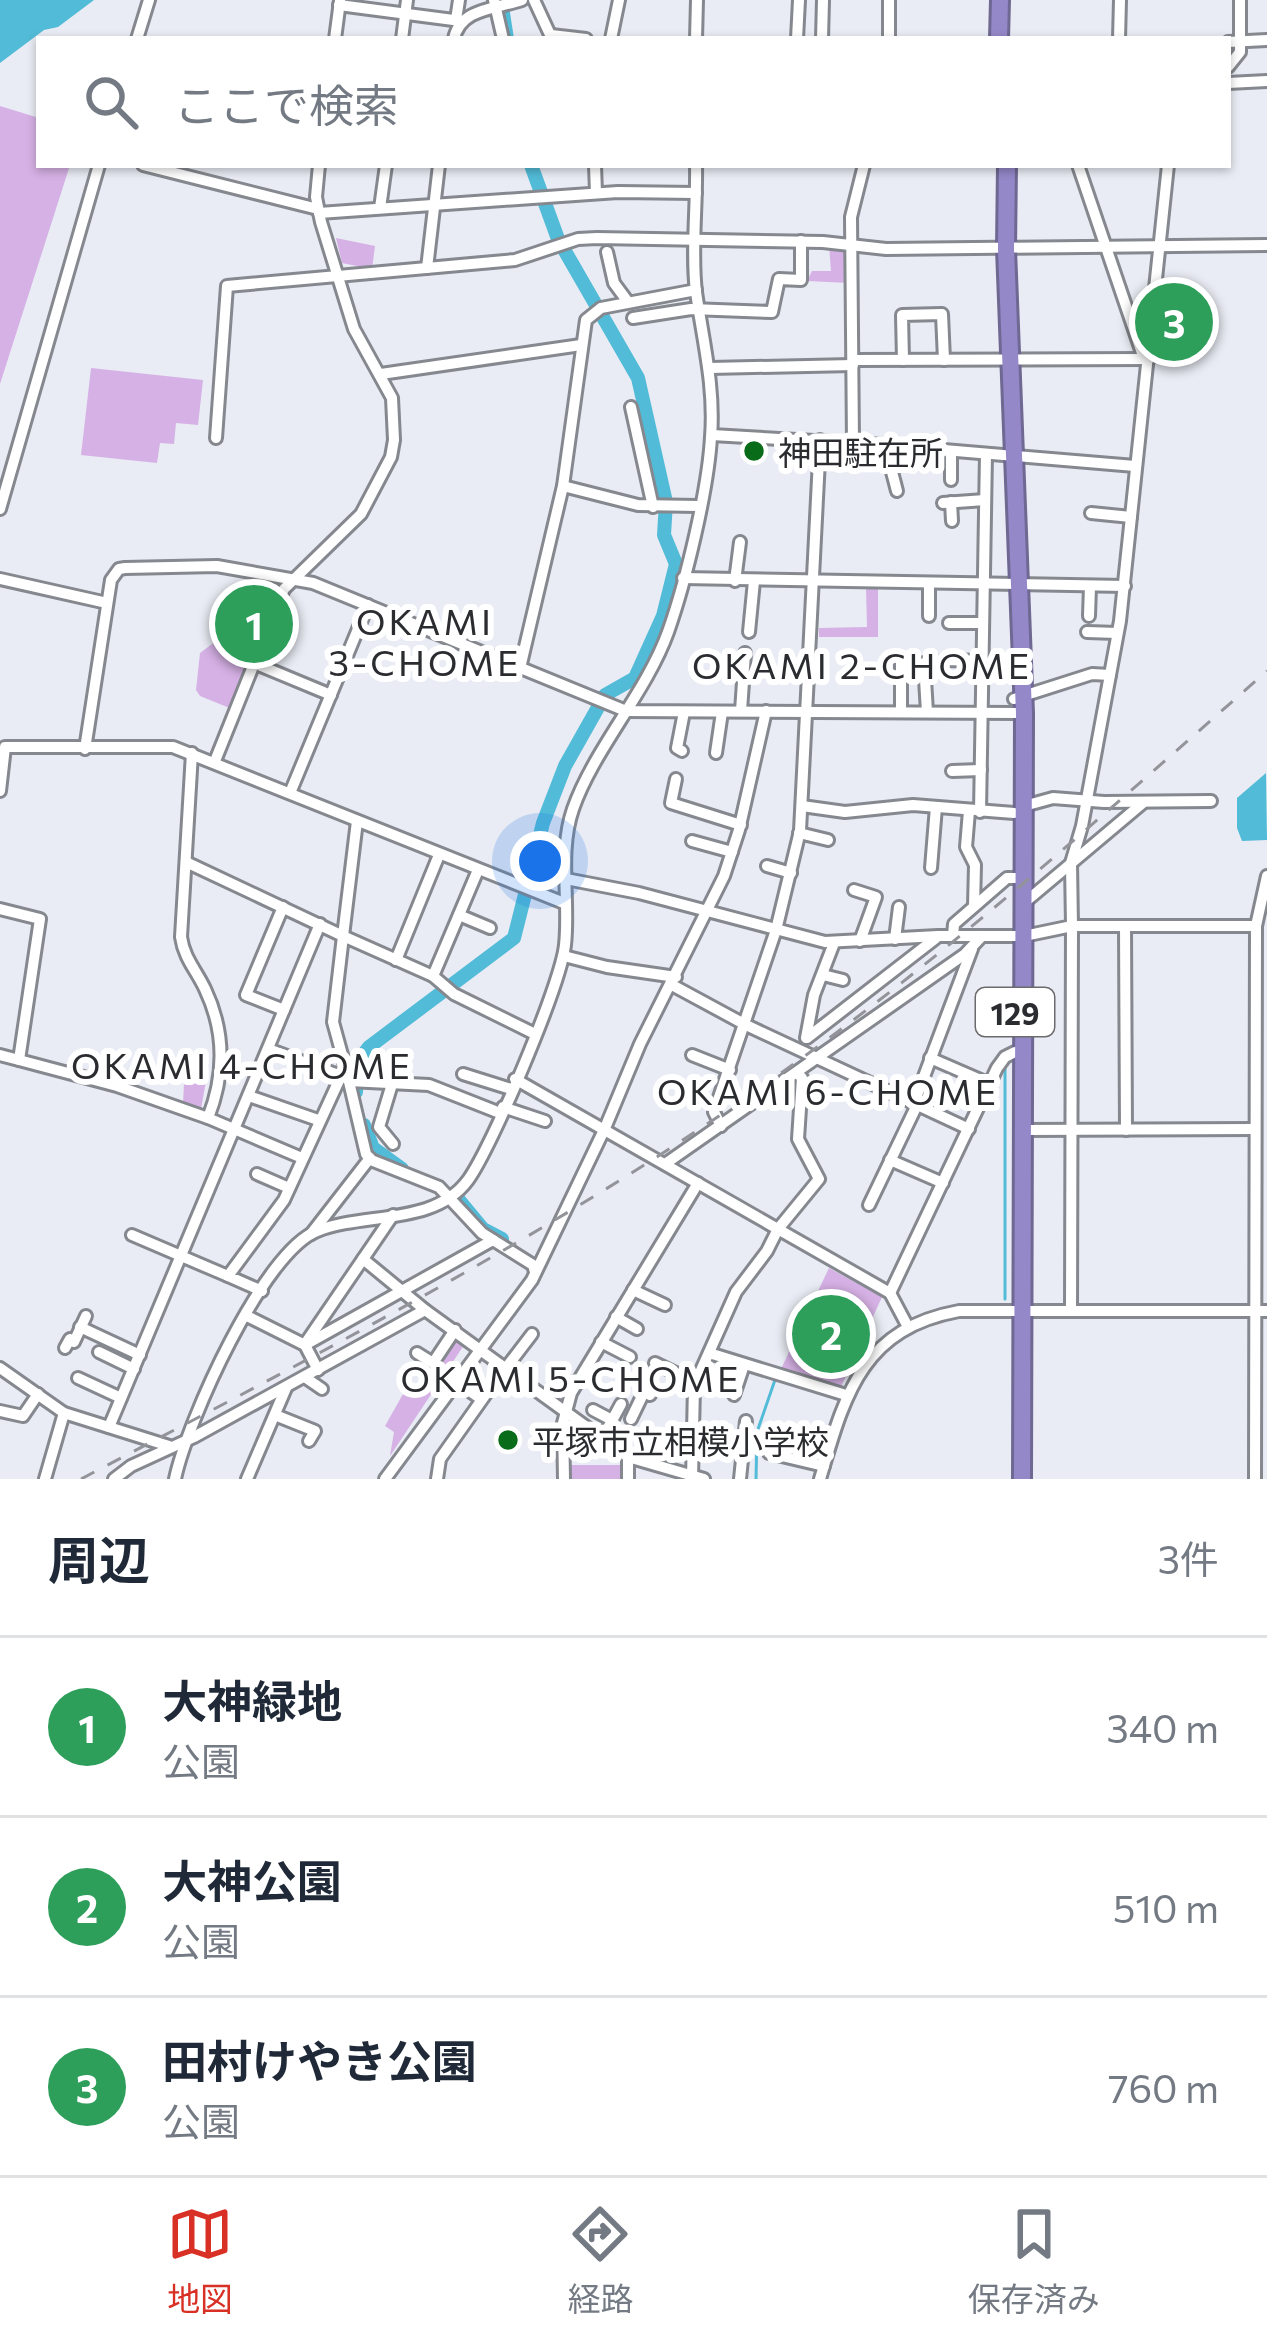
<!DOCTYPE html>
<html lang="ja">
<head>
<meta charset="utf-8">
<style>
	body { margin:0; font-family:Commissioner,"Noto Sans JP",sans-serif; background:#f6f6f7; color:#1f2937 }
	.you { position:absolute; left:540px; top:861px; width:42px; height:42px; margin:-30px; border:9px solid #fff; border-radius:50%; background:#1a73e8; box-shadow:0 0 0 18px #1a73e833 }
	.badge { display:grid; place-items:center; width:78px; height:78px; border-radius:50%; background:#d93025; color:#fff; font-size:39px; font-weight:700 }
	.pin { position:absolute; translate:-50% -50%; border:6px solid #fff; box-shadow:0 3px 12px #0006 }
	.list { margin:0; padding:0; list-style:none }
	h2 { display:flex; justify-content:space-between; align-items:center; height:156px; margin:0; padding:0 48px; font-size:51px }
	h2 small { font-size:39px; font-weight:400; color:#747a83 }
	.list li { display:grid; grid-template-columns:78px 1fr auto; gap:36px; align-items:center; box-sizing:border-box; height:180px; padding:0 48px; border-top:3px solid #e0e1e3 }
	.list b { display:block; font-size:45px; white-space:nowrap }
	.list p { margin:0; font-size:39px; white-space:nowrap; color:#747a83 }
	.list em { font-size:39px; font-style:normal; color:#747a83 }
	.icon { flex:none; width:66px; height:66px; fill:none; stroke:currentColor; stroke-width:2; stroke-linecap:round; stroke-linejoin:round }
	.map { position:relative; flex:none; width:1267px; height:1479px; overflow:hidden }
	.search { position:absolute; background:#fff; box-shadow:0 3px 9px #0004; left:36px; right:36px; top:36px; height:132px; display:flex; align-items:center; gap:30px; box-sizing:border-box; padding:0 42px; border-radius:0px; color:#747a83; font-size:45px }
	.sheet { height:696px; background:#fff }
	nav { display:flex; justify-content:space-around; align-items:center; box-sizing:border-box; height:168px; border-top:3px solid #e0e1e3; background:#fff; font-size:33px; color:#747a83 }
	nav a { display:grid; justify-items:center; gap:6px }
	nav .on { color:#d93025 }
	.map>svg:first-child { display:block }
</style>
</head>
<body>
<div class="map">
<svg width="1267" height="1479" viewBox="0 0 1267 1479">
	<rect width="100%" height="100%" fill="#e9ecf4"/>
	<g fill="#d6b1e5">
		<path d="M0,106L39,118V165H70L0,384Z"/>
		<path d="M336,238L375,246L372,269L342,263Z"/>
		<path d="M829,245L848,249L849,283L807,281L812,271H831Z"/>
		<path d="M1157,289L1197,292L1191,353L1152,352Z"/>
		<path d="M91,368L203,380L198,425L176,423L174,444L160,443L157,463L81,455Z"/>
		<path d="M866,586H878V637H819V628L867,627Z"/>
		<path d="M279,594L232,709L200,696L196,690L200,653Z"/>
		<path d="M185,1063L209,1064L201,1109L183,1104Z"/>
		<path d="M829,1268L882,1297L840,1389L780,1371Z"/>
		<path d="M453,1338L466,1342L390,1456L394,1432L385,1426L407,1387L422,1386Z"/>
		<rect x="570" y="1465" width="54" height="14"/>
	</g>
	<g fill="#52bbd7">
		<path d="M0,0H94L58,27L44,30L0,63Z"/>
		<path d="M1266,773L1267,840L1242,841L1237,828V798Z"/>
	</g>
	<g fill="none" stroke-linecap="round" stroke-linejoin="round">
		<g stroke="#52bbd7" stroke-width="3">
			<path d="M1005,1299V1067"/>
			<path d="M756,1479L757,1432L776,1377"/>
		</g>
		<g stroke="#52bbd7" stroke-width="14">
			<path d="M501,0L507,39"/>
			<path d="M356,1092L357,1063L369,1047L514,938L543,823L565,766L605,695L635,678L663,616L676,564L664,535L666,502L638,378L558,239L531,165"/>
			<path d="M364,1125L373,1148L402,1169"/>
			<path d="M458,1199L483,1229L502,1239"/>
		</g>
		<g stroke="#85888e" stroke-width="16">
			<g id="minor">
				<path d="M494,0L503,39"/>
				<path d="M534,0L552,39"/>
				<path d="M889,0V39"/>
				<path d="M339,5L461,21"/>
				<path d="M456,20L459,0"/>
				<path d="M551,35L586,39"/>
				<path d="M137,39L149,0"/>
				<path d="M335,39L340,1"/>
				<path d="M402,39L407,0"/>
				<path d="M454,39C460,8 496,9 522,0"/>
				<path d="M611,39L619,0"/>
				<path d="M696,39L697,0"/>
				<path d="M797,39L799,0"/>
				<path d="M822,39L823,0"/>
				<path d="M1119,39L1120,0"/>
				<path d="M1228,42L1267,40"/>
				<path d="M1228,67L1240,52V0"/>
				<path d="M1228,83L1267,81"/>
				<path d="M143,165L318,209"/>
				<path d="M595,165L596,193"/>
				<path d="M1078,165L1144,359"/>
				<path d="M380,208L386,165"/>
				<path d="M319,213L618,192L696,193"/>
				<path d="M607,252L614,283L628,302"/>
				<path d="M427,268L439,165"/>
				<path d="M633,318L691,309L772,312L779,279L801,280V241"/>
				<path d="M853,360L1149,359"/>
				<path d="M903,360L902,315L942,314L944,360"/>
				<path d="M710,368L853,365"/>
				<path d="M381,374L581,345"/>
				<path d="M631,407L653,507"/>
				<path d="M712,435L885,445L1135,466"/>
				<path d="M216,438L227,286L515,260L578,239L597,238L823,242L886,249L1267,245"/>
				<path d="M853,443L851,217L864,165"/>
				<path d="M885,445L897,491"/>
				<path d="M951,480V451"/>
				<path d="M563,486L638,505L698,506"/>
				<path d="M951,502L952,521"/>
				<path d="M943,503L985,500"/>
				<path d="M0,509L99,165"/>
				<path d="M1091,513L1131,517"/>
				<path d="M683,578L1125,586"/>
				<path d="M0,579L107,603"/>
				<path d="M735,581L740,542"/>
				<path d="M929,616V585"/>
				<path d="M1089,616L1090,586"/>
				<path d="M949,623H983"/>
				<path d="M749,632L754,581"/>
				<path d="M1087,632L1117,633"/>
				<path d="M901,658V712"/>
				<path d="M944,660L982,661"/>
				<path d="M254,663L331,695"/>
				<path d="M924,663L927,712"/>
				<path d="M520,668L563,486L586,320L601,308L696,290"/>
				<path d="M1014,699L1092,674L1110,675"/>
				<path d="M741,711L745,653"/>
				<path d="M85,749L111,580L119,569L125,568L217,566L313,583L626,711L1024,713"/>
				<path d="M682,751L677,748L684,712"/>
				<path d="M192,753L181,937C184,958 196,970 205,989C225,1031 225,1075 208,1118L302,1158"/>
				<path d="M716,753L722,712"/>
				<path d="M215,761L284,589L361,514L391,457L394,440L392,398L354,329L321,222L316,197L319,165"/>
				<path d="M952,771L981,770"/>
				<path d="M676,779L671,803L741,825"/>
				<path d="M0,791L5,747H173L564,903"/>
				<path d="M290,793L368,605"/>
				<path d="M802,806L845,812L913,805L1014,813"/>
				<path d="M1024,806L1053,798L1104,802L1211,801"/>
				<path d="M969,811L966,847L975,865L974,906"/>
				<path d="M980,812L986,454"/>
				<path d="M799,833L828,840"/>
				<path d="M692,841L732,852"/>
				<path d="M188,863L343,936L357,821"/>
				<path d="M767,866L791,873"/>
				<path d="M931,868L936,807"/>
				<path d="M566,879L639,893L825,942L938,936H1024L1072,926L1071,863L1082,826L1120,621L1168,165"/>
				<path d="M854,890L876,897L860,941"/>
				<path d="M1024,903L1144,802"/>
				<path d="M283,907L246,995L284,1010"/>
				<path d="M0,909L40,919L19,1060L0,1055"/>
				<path d="M459,915L490,928"/>
				<path d="M1125,926L1126,1130"/>
				<path d="M953,936L954,924L1007,878H1015"/>
				<path d="M895,939L899,907"/>
				<path d="M564,956L607,967L676,977"/>
				<path d="M396,960L439,855"/>
				<path d="M823,975L843,980"/>
				<path d="M433,976L478,870"/>
				<path d="M672,985L746,1025L969,1129"/>
				<path d="M806,1038L814,995L834,943"/>
				<path d="M807,1038L936,938"/>
				<path d="M268,1049L341,1076"/>
				<path d="M692,1055L730,1070"/>
				<path d="M930,1058L990,1084"/>
				<path d="M19,1060L117,1086L208,1118"/>
				<path d="M347,1073L333,1022L343,936L433,976L454,994L535,1034"/>
				<path d="M463,1074L511,1089"/>
				<path d="M515,1079L890,1293L908,1327"/>
				<path d="M349,1081L429,1085L500,1113"/>
				<path d="M392,1084L379,1127L393,1144"/>
				<path d="M249,1096L318,1120"/>
				<path d="M914,1103L972,949"/>
				<path d="M503,1107L545,1121"/>
				<path d="M721,1126L714,1112L776,930L800,831L820,440"/>
				<path d="M1023,1130L1255,1129"/>
				<path d="M890,1160L943,1183"/>
				<path d="M665,1164L965,954L982,936"/>
				<path d="M257,1174L289,1188"/>
				<path d="M869,1205L917,1105"/>
				<path d="M311,1234L370,1158"/>
				<path d="M132,1235L228,1276"/>
				<path d="M363,1259L425,1310L628,1457L704,1479"/>
				<path d="M633,1290L665,1305"/>
				<path d="M262,1291L228,1276L284,1200L341,1076L347,1073L366,1154L371,1160L439,1187L482,1233L533,1265L535,1272"/>
				<path d="M890,1293L997,1068L1005,1057L1015,1052"/>
				<path d="M1071,1311L1072,926H1256"/>
				<path d="M247,1316L305,1345L318,1370"/>
				<path d="M616,1317L637,1329"/>
				<path d="M80,1327L140,1355"/>
				<path d="M307,1341L393,1215"/>
				<path d="M601,1342L630,1357"/>
				<path d="M305,1345L493,1240"/>
				<path d="M65,1348L70,1339L74,1342L86,1316"/>
				<path d="M99,1352L134,1369"/>
				<path d="M417,1353L433,1363L455,1330"/>
				<path d="M709,1353L846,1395"/>
				<path d="M655,1363L696,1383"/>
				<path d="M0,1368L64,1413"/>
				<path d="M506,1368L532,1334"/>
				<path d="M78,1378L121,1398"/>
				<path d="M306,1378L322,1389"/>
				<path d="M455,1381L481,1399"/>
				<path d="M734,1395L744,1365"/>
				<path d="M593,1410L612,1420"/>
				<path d="M0,1411L23,1416L38,1394"/>
				<path d="M275,1415L315,1431L309,1441"/>
				<path d="M631,1419L644,1392L650,1395"/>
				<path d="M109,1427L320,924"/>
				<path d="M602,1439L621,1404"/>
				<path d="M769,1453L824,1466"/>
				<path d="M628,1457V1479"/>
				<path d="M45,1479L64,1413L169,1446"/>
				<path d="M114,1479L131,1466L194,1437L425,1310"/>
				<path d="M175,1479C187,1422 263,1252 317,1231C365,1212 434,1226 468,1180C492,1147 561,984 565,945C570,901 558,852 573,809C594,749 646,693 668,632C686,581 708,490 711,437C715,387 703,341 696,292C691,251 697,207 696,165"/>
				<path d="M247,1479L286,1388"/>
				<path d="M385,1479L532,1280L605,1128L640,1044L724,876L739,830L766,711"/>
				<path d="M437,1479L440,1459L505,1367"/>
				<path d="M564,1479L563,1423L571,1393L698,1183"/>
				<path d="M692,1479L694,1386L736,1292L767,1251L778,1229L819,1179L798,1139L802,1078L798,1074"/>
				<path d="M740,1479L746,1421"/>
				<path d="M820,1479C845,1395 861,1329 959,1311H1267"/>
				<path d="M1255,1479L1256,926L1267,876"/>
			</g>
		</g>
		<g stroke="#6f6892" stroke-width="22">
			<g id="highway">
				<path d="M999,39L1000,0"/>
				<path d="M1007,165L1006,249L1024,713L1022,1479"/>
			</g>
		</g>
		<use href="#minor" stroke="#fff" stroke-width="10"/>
		<use href="#highway" stroke="#9488c8" stroke-width="16"/>
		<path stroke="#92949a" stroke-width="3" stroke-dasharray="15 15" stroke-linecap="butt" d="M81,1479C313,1357 549,1236 764,1085C942,961 1104,814 1267,671"/>
	</g>
	<g fill="#096c19" stroke="#fff" stroke-width="4.5">
		<circle cx="754" cy="451" r="12"/>
		<circle cx="508" cy="1440" r="12"/>
	</g>
	<g text-anchor="middle" dominant-baseline="central" stroke-width="12" stroke-linejoin="round" paint-order="stroke">
		<rect fill="#fff" stroke="#6b6b6d" stroke-width="3" x="976" y="988" width="78" height="48" rx="9"/>
		<g font-size="30" font-weight="bold" fill="#2b2c2f">
			<text x="1015" y="1012">129</text>
		</g>
		<g font-size="33" fill="#2b2c2f" stroke="#fff" text-anchor="start">
			<text x="778" y="451">神田駐在所</text>
			<text x="532" y="1440">平塚市立相模小学校</text>
		</g>
		<g font-size="36" letter-spacing="3" fill="#2b2c2f" stroke="#fff">
			<text x="425" y="620">OKAMI<tspan x="425" dy="41">3-CHOME</tspan></text>
			<text x="862" y="664">OKAMI 2-CHOME</text>
			<text x="242" y="1064">OKAMI 4-CHOME</text>
			<text x="828" y="1090">OKAMI 6-CHOME</text>
			<text x="571" y="1377">OKAMI 5-CHOME</text>
		</g>
	</g>
</svg>
<div class="you"></div>
<div class="pin badge" style="left:254px;top:624px;background:#2e9e5b">1</div>
<div class="pin badge" style="left:831px;top:1334px;background:#2e9e5b">2</div>
<div class="pin badge" style="left:1174px;top:322px;background:#2e9e5b">3</div>
<div class="search"><svg class="icon" aria-label="search" viewBox="0 0 24 24"><circle cx="10" cy="10" r="6"/><path d="M15 15l6 6"/></svg>ここで検索</div>
</div>
<section class="sheet">
<h2>周辺<small>3件</small></h2>
<ul class="list">
<li><span class="badge" style="background:#2e9e5b">1</span><div><b>大神緑地</b><p>公園</p></div><em>340 m</em></li>
<li><span class="badge" style="background:#2e9e5b">2</span><div><b>大神公園</b><p>公園</p></div><em>510 m</em></li>
<li><span class="badge" style="background:#2e9e5b">3</span><div><b>田村けやき公園</b><p>公園</p></div><em>760 m</em></li>
</ul>
</section>
<nav>
<a class="on"><svg class="icon" aria-label="map" viewBox="0 0 24 24"><path d="M3 6l6-2 6 2 6-2v14l-6 2-6-2-6 2zM9 4v14M15 6v14"/></svg>地図</a>
<a><svg class="icon" aria-label="directions" viewBox="0 0 24 24"><path d="M12 3l9 9-9 9-9-9zM9 14v-3h6M13 9l2 2-2 2"/></svg>経路</a>
<a><svg class="icon" aria-label="saved" viewBox="0 0 24 24"><path d="M7 4h10v16l-5-4-5 4z"/></svg>保存済み</a>
</nav>
</body>
</html>
